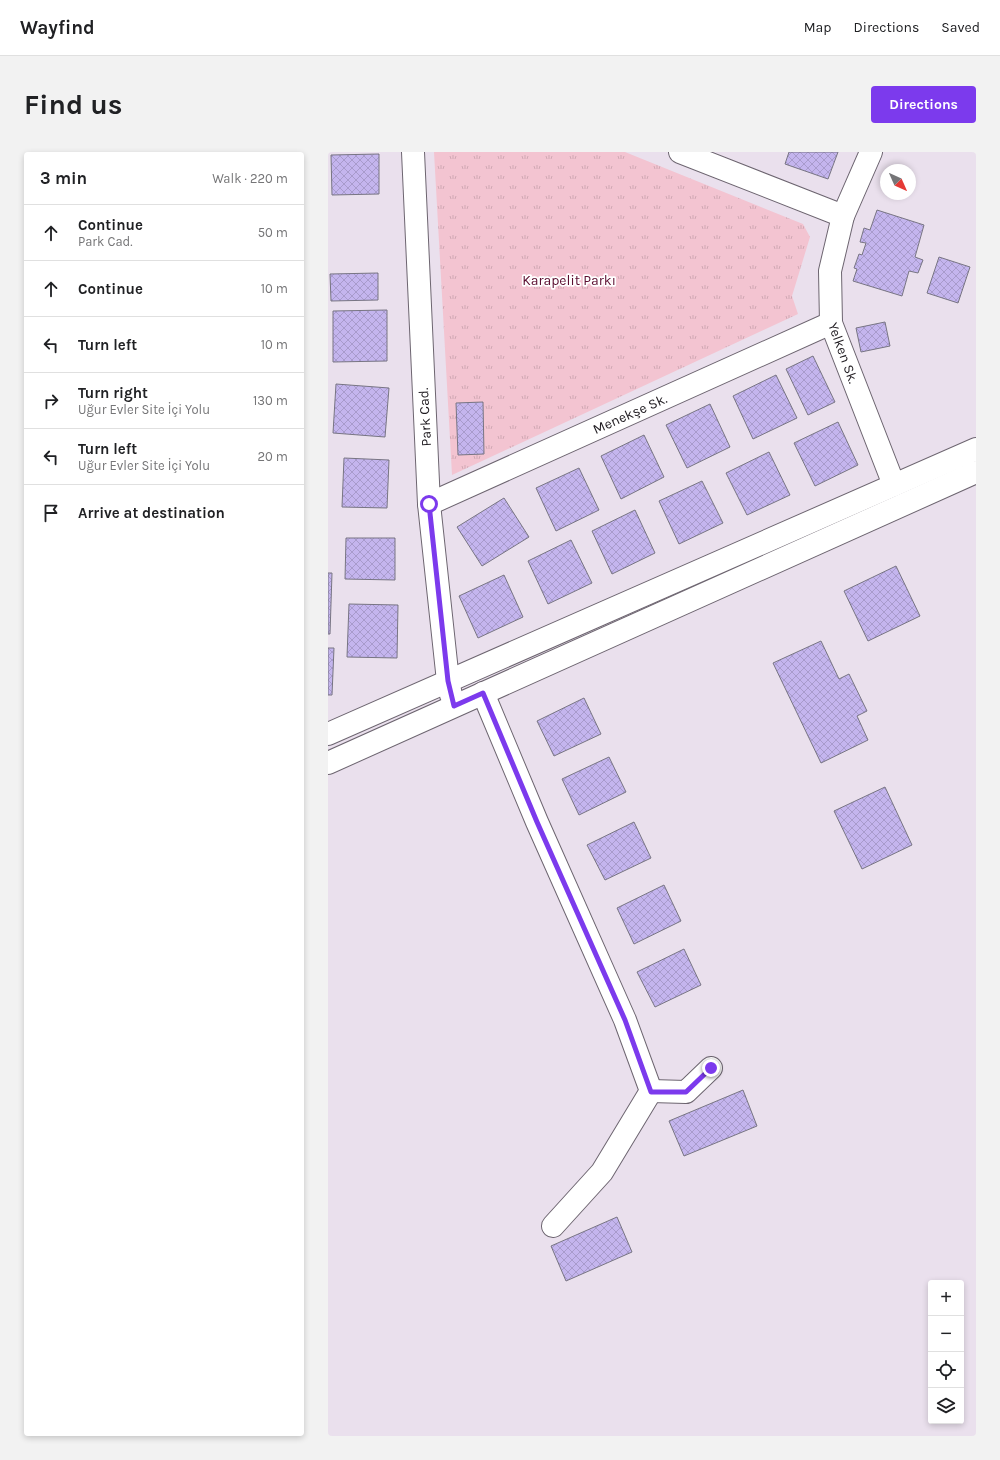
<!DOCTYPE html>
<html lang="en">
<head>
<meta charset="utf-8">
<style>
	body { margin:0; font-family:Karla,sans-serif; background:#f2f2f2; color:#202124 }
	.controls { position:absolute; right:12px; bottom:12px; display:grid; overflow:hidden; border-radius:4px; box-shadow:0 2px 6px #0003 }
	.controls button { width:36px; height:36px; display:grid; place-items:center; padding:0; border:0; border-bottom:1px solid #e0e0e0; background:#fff; color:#202124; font:20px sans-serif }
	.compass { position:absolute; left:552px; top:12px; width:36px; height:36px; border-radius:50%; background:#fff; box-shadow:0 2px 6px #0003; rotate:135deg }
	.stop { position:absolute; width:12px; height:12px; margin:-9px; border:3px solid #7c3aed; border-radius:50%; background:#fff }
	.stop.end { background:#7c3aed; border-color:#fff; box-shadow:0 1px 4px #0008 }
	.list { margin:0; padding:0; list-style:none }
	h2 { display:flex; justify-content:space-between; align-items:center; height:52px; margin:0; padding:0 16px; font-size:17px }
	h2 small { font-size:13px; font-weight:400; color:#757577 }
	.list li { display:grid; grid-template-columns:26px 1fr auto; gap:12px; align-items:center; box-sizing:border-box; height:56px; padding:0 16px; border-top:1px solid #e0e0e0 }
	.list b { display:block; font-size:15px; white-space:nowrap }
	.list p { margin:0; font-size:13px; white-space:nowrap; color:#757577 }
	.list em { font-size:13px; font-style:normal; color:#757577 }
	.icon { flex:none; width:22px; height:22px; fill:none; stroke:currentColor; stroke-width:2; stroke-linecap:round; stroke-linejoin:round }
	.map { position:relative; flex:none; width:648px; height:1284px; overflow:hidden; border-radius:4px }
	header { display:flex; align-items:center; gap:24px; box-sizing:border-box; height:56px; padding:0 20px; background:#fff; border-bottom:1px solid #e0e0e0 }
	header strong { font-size:19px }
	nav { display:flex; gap:22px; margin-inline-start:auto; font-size:14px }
	.intro { display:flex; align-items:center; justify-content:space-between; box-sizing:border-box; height:96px; padding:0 24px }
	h1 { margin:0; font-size:28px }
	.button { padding:10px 18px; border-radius:4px; background:#7c3aed; color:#fff; font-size:14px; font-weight:700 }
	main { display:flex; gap:24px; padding:0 24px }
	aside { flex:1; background:#fff; border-radius:4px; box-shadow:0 2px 6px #0003 }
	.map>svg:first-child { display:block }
</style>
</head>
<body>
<header>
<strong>Wayfind</strong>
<nav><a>Map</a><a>Directions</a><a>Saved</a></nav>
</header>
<div class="intro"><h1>Find us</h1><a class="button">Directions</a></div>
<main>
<aside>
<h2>3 min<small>Walk · 220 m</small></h2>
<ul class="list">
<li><svg class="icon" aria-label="ahead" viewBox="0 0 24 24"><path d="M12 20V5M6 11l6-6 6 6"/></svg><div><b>Continue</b><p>Park Cad.</p></div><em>50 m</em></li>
<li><svg class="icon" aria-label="ahead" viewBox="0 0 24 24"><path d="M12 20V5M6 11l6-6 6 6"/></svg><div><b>Continue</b></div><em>10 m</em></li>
<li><svg class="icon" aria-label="left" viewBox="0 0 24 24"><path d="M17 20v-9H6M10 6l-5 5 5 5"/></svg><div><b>Turn left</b></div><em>10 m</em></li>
<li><svg class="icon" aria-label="right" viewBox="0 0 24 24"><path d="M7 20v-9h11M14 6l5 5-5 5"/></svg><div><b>Turn right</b><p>Uğur Evler Site İçi Yolu</p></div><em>130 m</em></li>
<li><svg class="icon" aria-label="left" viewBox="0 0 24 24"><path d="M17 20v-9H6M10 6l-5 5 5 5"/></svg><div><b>Turn left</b><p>Uğur Evler Site İçi Yolu</p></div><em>20 m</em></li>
<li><svg class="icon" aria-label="arrive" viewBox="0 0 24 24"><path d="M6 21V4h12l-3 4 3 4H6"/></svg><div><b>Arrive at destination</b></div></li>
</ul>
</aside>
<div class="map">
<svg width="648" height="1284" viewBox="0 0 648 1284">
	<defs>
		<pattern id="grass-tufts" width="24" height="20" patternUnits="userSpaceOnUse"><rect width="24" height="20" fill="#f3c4d1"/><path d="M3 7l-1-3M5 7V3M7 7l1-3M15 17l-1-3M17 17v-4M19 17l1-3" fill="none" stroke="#d0a8b3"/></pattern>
		<pattern id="building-cross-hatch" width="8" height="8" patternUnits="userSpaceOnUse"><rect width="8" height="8" fill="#c4b5ee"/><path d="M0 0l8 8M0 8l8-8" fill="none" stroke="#a89bcc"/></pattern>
	</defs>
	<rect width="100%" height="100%" fill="#eae0ed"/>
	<path fill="url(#grass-tufts)" d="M106,0H297L475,72L482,85L464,144L470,162L124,323Z"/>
	<g fill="url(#building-cross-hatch)" stroke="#787583">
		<path d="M461,0H510L500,27L457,12Z"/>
		<path d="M51,2V42L4,43L3,3Z"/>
		<path d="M549,58L596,73L587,105L595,108L590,121L581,119L574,144L525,129L529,117L526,116L531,102L534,103L538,91L532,90L536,76L542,78Z"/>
		<path d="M611,105L642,115L630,151L599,141Z"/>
		<path d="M50,121V148L3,149L2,122Z"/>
		<path d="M59,158V209L5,210V159Z"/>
		<path d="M557,170L562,194L533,200L528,176Z"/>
		<path d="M485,204L507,250L480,263L458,217Z"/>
		<path d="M448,223L469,266L425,287L405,244Z"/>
		<path d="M8,232L61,236L57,285L5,281Z"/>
		<path d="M155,250L156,302L130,303L128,251Z"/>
		<path d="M382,252L402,295L359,316L338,273Z"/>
		<path d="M510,270L530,313L487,334L466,291Z"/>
		<path d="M316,283L336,325L293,347L273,304Z"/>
		<path d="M441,300L462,343L419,363L398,321Z"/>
		<path d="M16,306L61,308L59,356L14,355Z"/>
		<path d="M251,316L271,358L228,379L208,336Z"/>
		<path d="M374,329L395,371L351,392L331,349Z"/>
		<path d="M176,346L201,385L154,414L129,375Z"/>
		<path d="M307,358L327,401L284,422L264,379Z"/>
		<path d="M18,386H67V428L17,427Z"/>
		<path d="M243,388L264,431L220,452L200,409Z"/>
		<path d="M568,414L592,464L540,489L516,439Z"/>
		<path d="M0,421H4L2,482H0Z"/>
		<path d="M176,423L195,465L150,486L131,444Z"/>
		<path d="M21,452L70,453L69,506L19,505Z"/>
		<path d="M493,489L511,527L521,522L539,559L529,564L540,588L493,611L445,511Z"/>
		<path d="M0,496H6L4,543H0Z"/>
		<path d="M256,546L273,582L226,604L209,569Z"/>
		<path d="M281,605L298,640L251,663L234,627Z"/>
		<path d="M557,635L584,693L534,717L506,659Z"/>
		<path d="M306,670L323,706L277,728L259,693Z"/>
		<path d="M336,733L353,769L306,792L289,756Z"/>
		<path d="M356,797L373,833L327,855L309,820Z"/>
		<path d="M415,938L429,974L356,1004L341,969Z"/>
		<path d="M289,1065L304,1100L238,1129L223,1094Z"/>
	</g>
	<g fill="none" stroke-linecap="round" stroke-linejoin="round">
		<g stroke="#6d6570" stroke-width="24">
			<g id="minor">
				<path d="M85,0L101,352L120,529L123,543"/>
				<path d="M352,0L515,64"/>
				<path d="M543,0L515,64L502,119L503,171L566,333"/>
				<path d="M101,352L503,171"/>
				<path d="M155,541L209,670L297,868L323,939L274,1020L225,1074"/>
				<path d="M0,582L648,297"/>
				<path d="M0,611L648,320"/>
				<path d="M323,939L358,940L383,916"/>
			</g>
		</g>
		<use href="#minor" stroke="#fff" stroke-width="22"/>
	</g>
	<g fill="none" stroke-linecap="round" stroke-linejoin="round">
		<path stroke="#7c3aed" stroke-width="5" d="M101,352L120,529L126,554L155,541L209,670L297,868L323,940H358L383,916"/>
	</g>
	<g text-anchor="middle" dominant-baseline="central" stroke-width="3.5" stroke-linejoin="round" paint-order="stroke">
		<g font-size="14" fill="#5b0e30" stroke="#fff">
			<text x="241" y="128">Karapelit Parkı</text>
		</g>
		<g font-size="14" fill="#1f1b20" stroke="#fff">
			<text transform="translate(515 201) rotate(70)">Yelken Sk.</text>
			<text transform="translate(302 262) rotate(-24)">Menekşe Sk.</text>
			<text transform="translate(97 265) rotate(-93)">Park Cad.</text>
		</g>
	</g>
</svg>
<div class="controls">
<button>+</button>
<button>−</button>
<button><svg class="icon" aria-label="locate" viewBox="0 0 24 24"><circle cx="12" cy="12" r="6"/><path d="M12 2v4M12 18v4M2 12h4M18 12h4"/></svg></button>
<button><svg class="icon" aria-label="layers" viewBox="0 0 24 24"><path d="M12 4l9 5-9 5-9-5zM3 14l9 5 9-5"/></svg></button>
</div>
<svg class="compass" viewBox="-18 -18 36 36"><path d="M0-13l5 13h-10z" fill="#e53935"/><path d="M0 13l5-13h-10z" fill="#757577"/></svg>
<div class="stop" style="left:101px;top:352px"></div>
<div class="stop end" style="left:383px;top:916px"></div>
</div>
</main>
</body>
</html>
